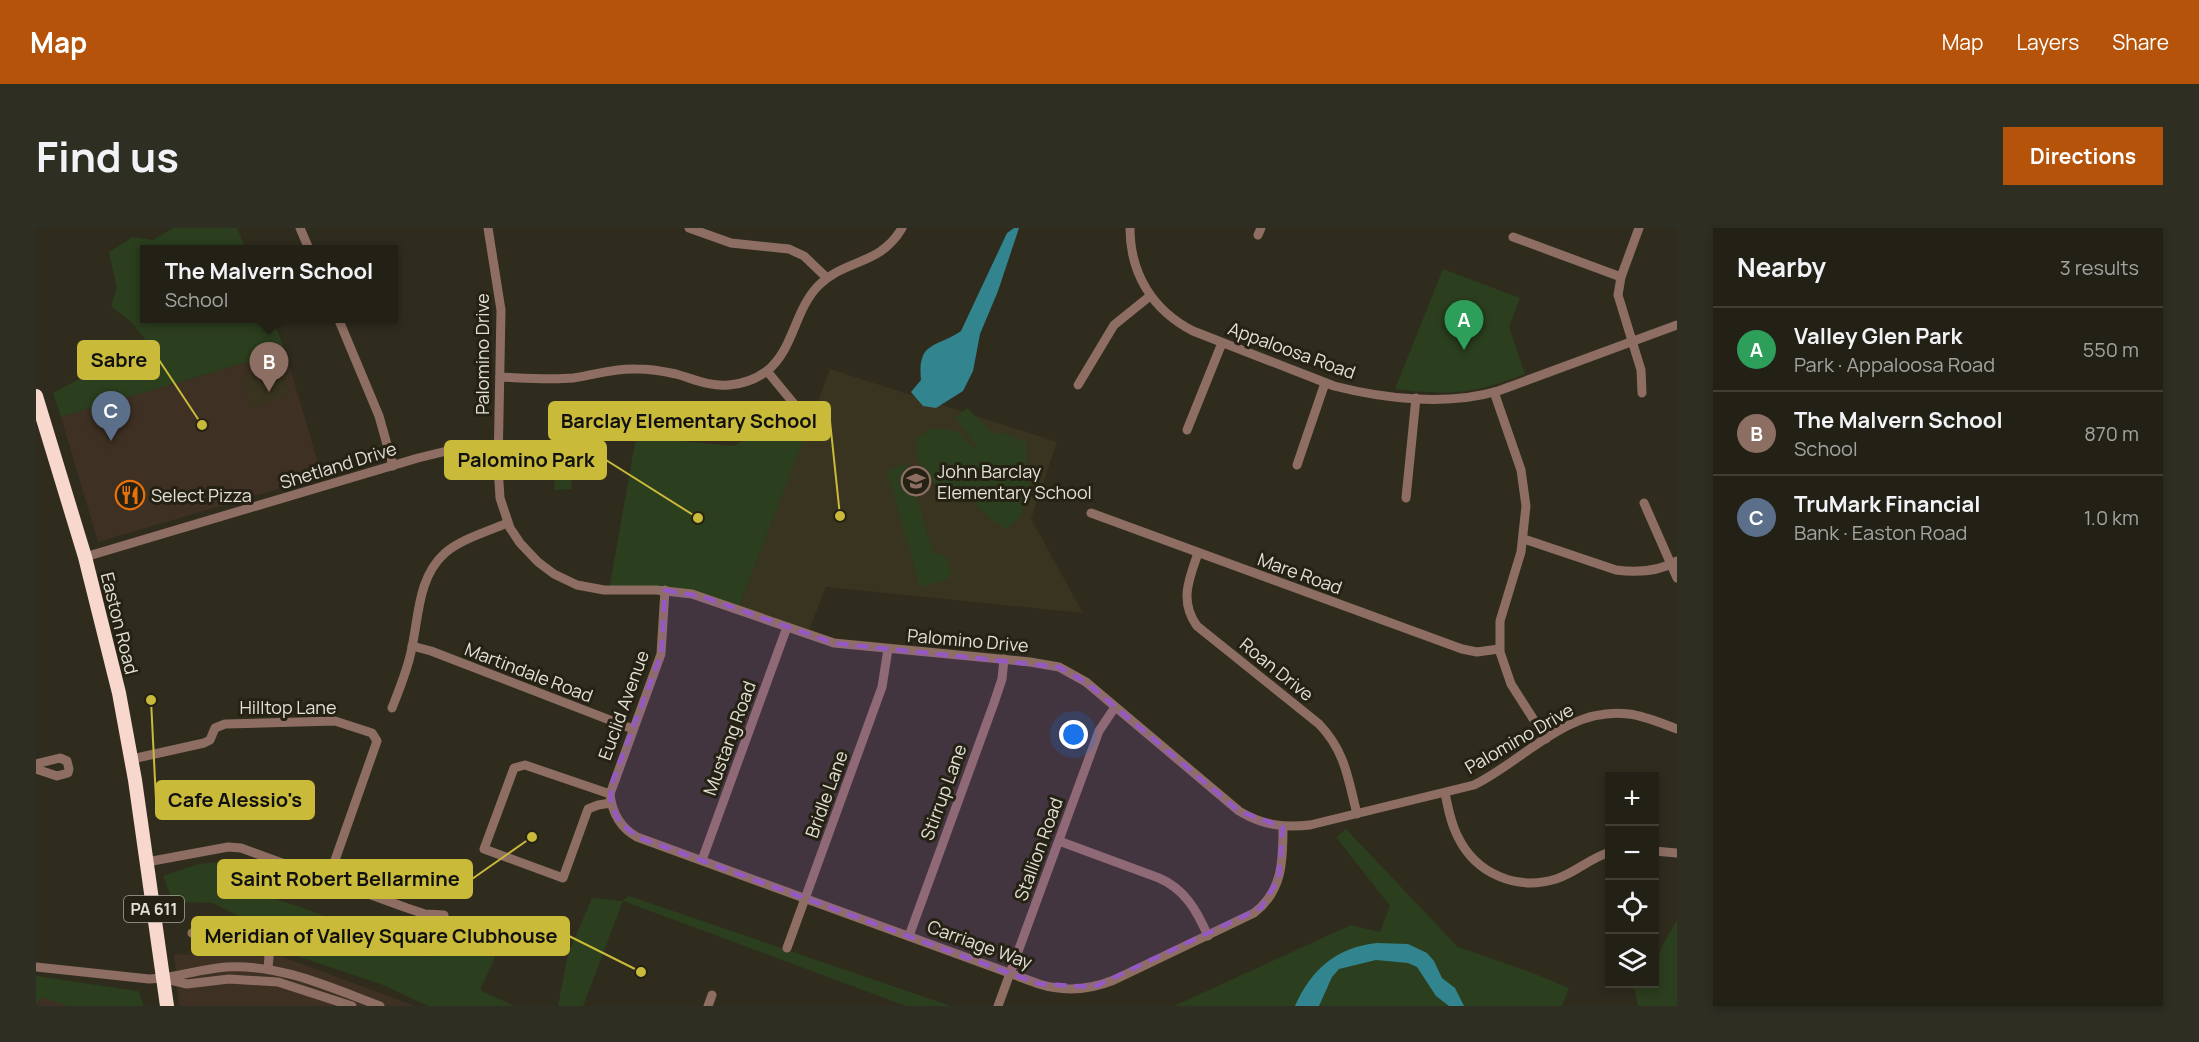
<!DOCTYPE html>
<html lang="en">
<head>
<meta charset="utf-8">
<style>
	body { margin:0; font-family:Manrope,sans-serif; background:#2f2e23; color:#f1f3f6 }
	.controls { position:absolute; right:18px; bottom:18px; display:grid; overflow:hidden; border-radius:0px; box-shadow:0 3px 9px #0003 }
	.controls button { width:54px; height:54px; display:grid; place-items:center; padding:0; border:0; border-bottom:2px solid #403e35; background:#232116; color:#f1f3f6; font:30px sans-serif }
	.you { position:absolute; left:1038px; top:507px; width:21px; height:21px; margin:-15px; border:4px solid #fff; border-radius:50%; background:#1a73e8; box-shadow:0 0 0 9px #1a73e833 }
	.badge { display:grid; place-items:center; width:39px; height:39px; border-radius:50%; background:#b45309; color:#fff; font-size:20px; font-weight:700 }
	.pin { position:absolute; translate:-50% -50px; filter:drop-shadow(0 2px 3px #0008) }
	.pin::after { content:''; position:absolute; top:32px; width:21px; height:18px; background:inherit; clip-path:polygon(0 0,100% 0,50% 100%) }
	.popup { position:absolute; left:104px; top:17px; width:258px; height:78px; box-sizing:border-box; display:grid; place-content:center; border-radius:0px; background:#232116; filter:drop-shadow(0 2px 4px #0005); font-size:20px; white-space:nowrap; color:#a3a3a1 }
	.popup b { font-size:22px; color:#f1f3f6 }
	.popup::after { content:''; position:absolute; left:50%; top:100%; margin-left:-12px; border:12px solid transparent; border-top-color:#232116 }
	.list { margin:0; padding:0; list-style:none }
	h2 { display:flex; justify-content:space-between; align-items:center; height:78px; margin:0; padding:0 24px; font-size:26px }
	h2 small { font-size:20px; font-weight:400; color:#a3a3a1 }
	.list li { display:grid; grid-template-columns:39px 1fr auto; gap:18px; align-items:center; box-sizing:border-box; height:84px; padding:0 24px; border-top:2px solid #403e35 }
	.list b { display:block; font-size:22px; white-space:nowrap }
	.list p { margin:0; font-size:20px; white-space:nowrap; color:#a3a3a1 }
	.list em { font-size:20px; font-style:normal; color:#a3a3a1 }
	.icon { flex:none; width:33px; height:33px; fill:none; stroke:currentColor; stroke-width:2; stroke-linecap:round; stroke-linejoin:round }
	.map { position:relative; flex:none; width:1641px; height:778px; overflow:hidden; border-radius:0px }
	header { display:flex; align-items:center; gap:36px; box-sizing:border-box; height:84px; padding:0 30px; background:#b45309; color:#fff }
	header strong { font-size:28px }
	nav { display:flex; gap:33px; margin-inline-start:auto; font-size:21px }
	.intro { display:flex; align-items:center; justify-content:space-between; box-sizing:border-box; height:144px; padding:0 36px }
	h1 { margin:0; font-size:42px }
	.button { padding:15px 27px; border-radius:0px; background:#b45309; color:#fff; font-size:21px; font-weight:700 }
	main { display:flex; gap:36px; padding:0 36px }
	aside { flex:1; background:#232116; border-radius:0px; box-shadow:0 3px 9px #0003 }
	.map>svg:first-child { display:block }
</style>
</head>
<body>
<header>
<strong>Map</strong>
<nav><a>Map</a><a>Layers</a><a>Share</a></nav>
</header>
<div class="intro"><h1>Find us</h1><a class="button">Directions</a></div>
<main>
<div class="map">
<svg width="1641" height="778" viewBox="0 0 1641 778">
	<rect width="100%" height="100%" fill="#2f2c1e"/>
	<g fill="#3e3023">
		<path d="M249,123L286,248L62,314L25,189Z"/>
		<path d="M138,726L247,729L379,778H143Z"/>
		<path d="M5,769L32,778H1Z"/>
	</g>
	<g fill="#393420">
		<path d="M244,136L254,167L215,179L205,148Z"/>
		<path d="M794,141L1021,214L995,291L1047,385L790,359L771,407L702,381Z"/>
	</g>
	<g fill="#2b3e1d">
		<path d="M137,0H201L210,21H109V90L237,91L249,123L25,189L17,165L45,150L112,126L113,116L95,94L75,78L81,60L73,24L97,9L117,12Z"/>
		<path d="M1407,41L1484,70L1473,99L1489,146C1437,166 1415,168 1359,161Z"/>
		<path d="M931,180L957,205H967L990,214L991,247L996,261L983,291L970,301L955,292L935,271L920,268L901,258L888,244L881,228L880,211L894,200C899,201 922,203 923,204C926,206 926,209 929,211C933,215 936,217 939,221L940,216L919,190Z"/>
		<path d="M749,185L770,205L702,381L668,369L573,362L600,209L698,218Z"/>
		<path d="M870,236L898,327L904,325L911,331L916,345L912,351L884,359L851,243Z"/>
		<path d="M519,250L535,251L536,261L518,262Z"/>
		<path d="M1310,601L1422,719L1497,745L1533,760L1526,778H1138L1315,697L1344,704L1354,678L1300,609Z"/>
		<path d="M190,633L199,652L228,668L262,678L393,729L410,708L424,693L451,704L459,729L444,762L478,778H392L347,757L252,725L211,692L177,675L137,674L127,648L162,636Z"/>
		<path d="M593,668L915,778H870L587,673L547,778H522L532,726L556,670L586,673Z"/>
		<path d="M1641,692V778H1602L1599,762L1583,756H1618L1619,725L1622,730L1626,718Z"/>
		<path d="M0,748L102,763L108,778H32L5,769L0,778Z"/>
	</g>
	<g fill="#32848f">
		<path d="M978,0H983L962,63L944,106L937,143L927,163L900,180L887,178L875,164L885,152C881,113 900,120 925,103L971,5Z"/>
		<path d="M1341,715L1372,716L1391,725L1398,733L1406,750L1419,760L1428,778H1413L1400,768L1381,739L1372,735L1340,732L1303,741L1296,749L1283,778H1259C1275,742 1300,719 1341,715Z"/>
	</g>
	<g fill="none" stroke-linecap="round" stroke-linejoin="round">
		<g stroke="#8e6e63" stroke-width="9">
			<path d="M264,0L273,21"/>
			<path d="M452,0L465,82L462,239L464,270L474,300L484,315L502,334L518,346L541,357L568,362H620L656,366L798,415L994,434L1023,439L1050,454L1203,583C1226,597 1247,600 1274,597L1438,557C1489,532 1531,478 1593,486C1609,488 1625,495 1641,501"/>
			<path d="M653,0L695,15L753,21L768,28L791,50"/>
			<path d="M1094,0C1094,45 1116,82 1157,103L1298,158C1349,171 1411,178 1462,163L1641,97"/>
			<path d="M1603,0L1585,49L1582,67L1605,142L1606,165"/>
			<path d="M1222,7L1225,0"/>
			<path d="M1477,9L1585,49"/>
			<path d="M302,90L343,188L357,238"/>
			<path d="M731,143L768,188"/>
			<path d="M464,149C488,150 513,152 537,150C558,147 578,140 600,141C613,141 627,143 640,146C658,151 674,159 693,157C707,156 720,151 731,143C758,121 758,83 782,58C810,30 844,38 866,0"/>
			<path d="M1042,157L1078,97L1114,68"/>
			<path d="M1458,164L1485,242L1490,278L1485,324L1464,393V424L1475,456L1510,511"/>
			<path d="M1151,202L1186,115"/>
			<path d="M1261,237L1289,155"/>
			<path d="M1370,270L1380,170"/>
			<path d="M1608,275L1641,350"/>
			<path d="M1055,285L1426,421L1441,424L1463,421"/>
			<path d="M1488,311L1580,342C1602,345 1622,344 1641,333"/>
			<path d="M1162,325C1153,351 1143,373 1161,398L1283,496C1309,523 1312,550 1321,586"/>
			<path d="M49,329L382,230L419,221L463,218"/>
			<path d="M629,362L625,426L574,566C576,585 585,600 601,609L1003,756C1028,764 1053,762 1078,752L1218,685C1247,663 1247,632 1247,599"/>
			<path d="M376,418L395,423L597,501"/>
			<path d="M356,480C363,462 371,443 375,424C383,390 381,350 409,325C425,311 451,304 471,295"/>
			<path d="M96,531L168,515L174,512L179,500L189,496L299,493L336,505L341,513L292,652"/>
			<path d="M0,536L24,530L31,533L33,541L32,545L21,548L0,541"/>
			<path d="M1409,565C1412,580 1415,596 1422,609C1440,646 1481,663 1520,651C1539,645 1554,630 1574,624"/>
			<path d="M574,566L489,537L478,540L448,621L527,650L552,581L562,577L575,575"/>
			<path d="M1023,613L1123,650C1149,661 1161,683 1172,708"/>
			<path d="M1618,623L1641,625"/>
			<path d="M666,632L751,399"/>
			<path d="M111,634L192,619L205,620L371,680L389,686L408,687"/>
			<path d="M156,705L175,702L182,704L193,713L217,716L231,722L233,729L232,740"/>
			<path d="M873,708L958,475L966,451L968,431"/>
			<path d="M751,720L846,459L852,421"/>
			<path d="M0,739L113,751C139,750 164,741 190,739C245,736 293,759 344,778"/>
			<path d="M130,751L151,756L193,751L242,754L316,778"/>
			<path d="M672,778L676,767"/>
			<path d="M962,778L1063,503L1079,479"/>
		</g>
		<path stroke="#f8d7cc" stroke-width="14" d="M0,168L49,329L83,465L99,552L131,778"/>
	</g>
	<path fill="#9559c5" fill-opacity="0.2" stroke="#9559c5" stroke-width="4.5" stroke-dasharray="12 8" stroke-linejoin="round" d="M629,362L668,369L798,415L1023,439L1050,454L1203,583L1247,599L1243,650L1225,680L1058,759L1003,756L601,609L583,594L575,575L574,560L625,426Z"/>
	<defs>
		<g id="school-ring" transform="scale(1.5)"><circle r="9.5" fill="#252214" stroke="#8d6e63" stroke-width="1.5"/><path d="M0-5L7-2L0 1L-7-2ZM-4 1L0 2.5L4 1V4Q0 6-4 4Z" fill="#8d6e63"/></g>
		<g id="restaurant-ring" transform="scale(1.5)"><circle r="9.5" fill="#252214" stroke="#e8710a" stroke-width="1.5"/><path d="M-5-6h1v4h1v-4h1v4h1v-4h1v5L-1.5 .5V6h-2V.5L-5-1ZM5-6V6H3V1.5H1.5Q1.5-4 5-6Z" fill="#e8710a"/></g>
	</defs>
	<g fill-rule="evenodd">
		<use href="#school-ring" x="880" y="253"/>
		<use href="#restaurant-ring" x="94" y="267"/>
	</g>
	<g text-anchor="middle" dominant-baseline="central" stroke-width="6" stroke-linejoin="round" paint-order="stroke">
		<rect fill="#252214" stroke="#a9a79c" stroke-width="1.5" x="88" y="668" width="60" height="26" rx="4.5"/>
		<g font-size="16" font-weight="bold" fill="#e2e0d7">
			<text x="118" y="681">PA 611</text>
		</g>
		<g font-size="18" fill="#e2e0d7" stroke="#252214">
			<text transform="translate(1256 122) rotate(20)">Appaloosa Road</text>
			<text transform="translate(446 126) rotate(-90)">Palomino Drive</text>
			<text transform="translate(302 237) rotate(-17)">Shetland Drive</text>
			<text transform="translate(1264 345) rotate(20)">Mare Road</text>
			<text transform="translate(84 395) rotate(76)">Easton Road</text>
			<text transform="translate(932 412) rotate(5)">Palomino Drive</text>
			<text transform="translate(1241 441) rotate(39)">Roan Drive</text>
			<text transform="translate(493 444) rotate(21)">Martindale Road</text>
			<text transform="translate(587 477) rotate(-70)">Euclid Avenue</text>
			<text x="252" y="479">Hilltop Lane</text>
			<text transform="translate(693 510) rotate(-70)">Mustang Road</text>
			<text transform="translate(1483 510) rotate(-30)">Palomino Drive</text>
			<text transform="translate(907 564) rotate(-70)">Stirrup Lane</text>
			<text transform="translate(790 566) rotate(-70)">Bridle Lane</text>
			<text transform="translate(1002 621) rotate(-70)">Stallion Road</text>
			<text transform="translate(944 716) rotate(20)">Carriage Way</text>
		</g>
		<g font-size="18" fill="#e2e0d7" stroke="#252214" text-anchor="start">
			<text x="901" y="243">John Barclay<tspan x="901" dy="21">Elementary School</tspan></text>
			<text x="115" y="267">Select Pizza</text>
		</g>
	</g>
	<path fill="none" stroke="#c9ba3a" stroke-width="2" d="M166 197L123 132M804 288L794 193M662 290L570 232M115 472L120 572M496 609L436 651M605 744L533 708"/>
	<g fill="#c9ba3a" stroke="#252214" stroke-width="2">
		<circle cx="166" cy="197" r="6"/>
		<circle cx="804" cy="288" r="6"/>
		<circle cx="662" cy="290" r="6"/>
		<circle cx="115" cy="472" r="6"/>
		<circle cx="496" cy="609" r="6"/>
		<circle cx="605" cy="744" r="6"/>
	</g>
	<g fill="#c9ba3a" stroke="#c9ba3a" stroke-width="2">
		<rect x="42" y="113" width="81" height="38" rx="6"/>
		<rect x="513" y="174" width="281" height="38" rx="6"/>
		<rect x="409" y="213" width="161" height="38" rx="6"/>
		<rect x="120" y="553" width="158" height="38" rx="6"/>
		<rect x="182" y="632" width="254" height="38" rx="6"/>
		<rect x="156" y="689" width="377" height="38" rx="6"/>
	</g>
	<g font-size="20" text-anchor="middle" font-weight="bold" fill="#111">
		<text x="83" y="139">Sabre</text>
		<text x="653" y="200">Barclay Elementary School</text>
		<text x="490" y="239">Palomino Park</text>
		<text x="199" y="579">Cafe Alessio's</text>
		<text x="309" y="658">Saint Robert Bellarmine</text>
		<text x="345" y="715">Meridian of Valley Square Clubhouse</text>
	</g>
</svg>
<div class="controls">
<button>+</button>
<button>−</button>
<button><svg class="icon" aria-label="locate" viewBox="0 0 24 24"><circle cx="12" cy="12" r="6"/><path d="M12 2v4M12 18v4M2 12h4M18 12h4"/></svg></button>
<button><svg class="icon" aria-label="layers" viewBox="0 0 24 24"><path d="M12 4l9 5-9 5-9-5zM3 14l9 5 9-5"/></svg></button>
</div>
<div class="you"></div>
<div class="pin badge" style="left:1428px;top:122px;background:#2e9e5b">A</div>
<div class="pin badge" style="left:233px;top:164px;background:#8d6e63">B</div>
<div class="popup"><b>The Malvern School</b>School</div>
<div class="pin badge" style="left:75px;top:213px;background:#5c6f8a">C</div>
</div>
<aside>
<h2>Nearby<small>3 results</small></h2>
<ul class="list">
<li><span class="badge" style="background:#2e9e5b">A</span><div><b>Valley Glen Park</b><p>Park · Appaloosa Road</p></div><em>550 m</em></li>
<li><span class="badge" style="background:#8d6e63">B</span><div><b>The Malvern School</b><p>School</p></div><em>870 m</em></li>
<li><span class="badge" style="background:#5c6f8a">C</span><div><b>TruMark Financial</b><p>Bank · Easton Road</p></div><em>1.0 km</em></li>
</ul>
</aside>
</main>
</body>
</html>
